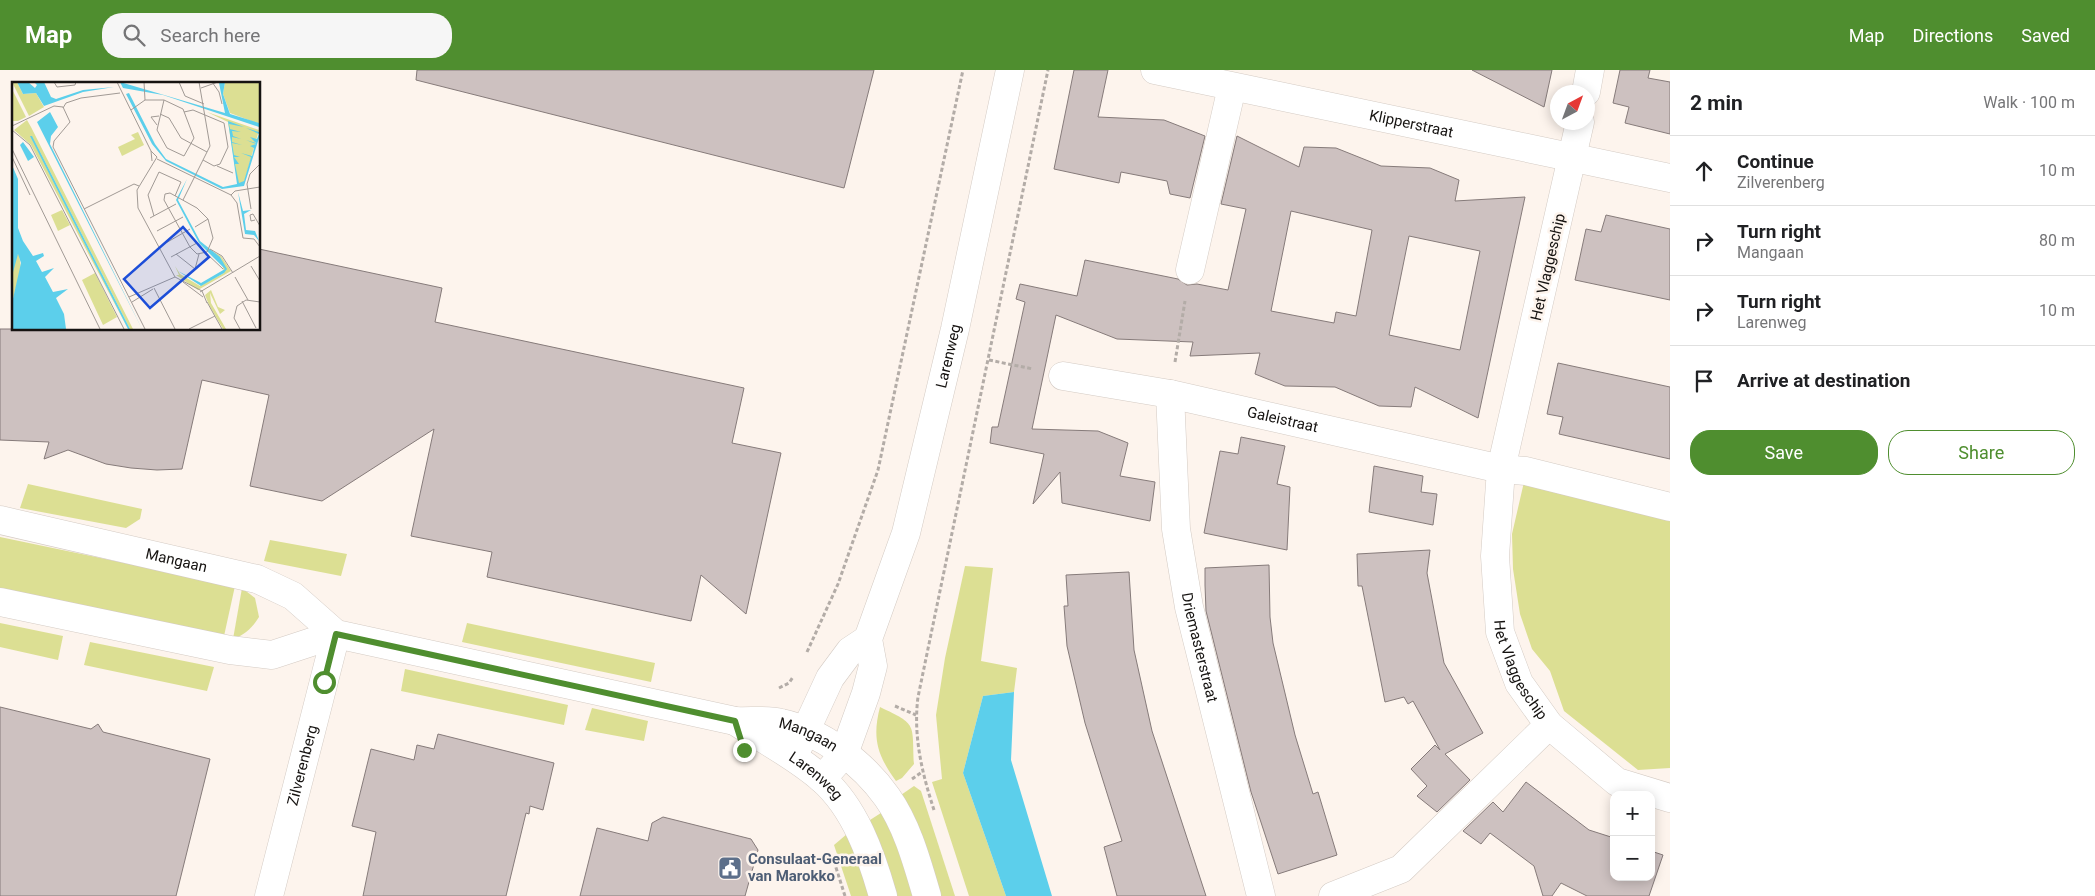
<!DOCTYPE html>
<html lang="en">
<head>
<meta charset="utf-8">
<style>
	body { margin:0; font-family:Roboto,sans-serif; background:#f6f6f6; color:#202124 }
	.controls { position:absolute; right:15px; bottom:15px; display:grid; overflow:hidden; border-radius:10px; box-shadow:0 2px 12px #0003 }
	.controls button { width:45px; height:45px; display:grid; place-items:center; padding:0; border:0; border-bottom:1px solid #e0e0e0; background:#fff; color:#202124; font:25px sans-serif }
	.compass { position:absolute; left:1550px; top:15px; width:45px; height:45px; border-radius:50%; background:#fff; box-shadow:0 2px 12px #0003; rotate:41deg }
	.stop { position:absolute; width:15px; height:15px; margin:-11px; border:4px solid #4f8e2f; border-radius:50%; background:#fff }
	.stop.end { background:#4f8e2f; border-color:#fff; box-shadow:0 1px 5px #0008 }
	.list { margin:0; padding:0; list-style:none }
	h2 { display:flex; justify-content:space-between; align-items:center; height:65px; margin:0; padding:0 20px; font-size:21px }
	h2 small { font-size:16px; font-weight:400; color:#757577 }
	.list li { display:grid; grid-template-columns:32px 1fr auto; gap:15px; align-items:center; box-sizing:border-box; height:70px; padding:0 20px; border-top:1px solid #e0e0e0 }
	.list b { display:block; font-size:19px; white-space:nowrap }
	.list p { margin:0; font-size:16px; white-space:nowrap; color:#757577 }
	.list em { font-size:16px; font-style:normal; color:#757577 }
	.actions { display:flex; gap:10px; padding:15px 20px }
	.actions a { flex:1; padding:11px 0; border:1px solid #4f8e2f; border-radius:20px; text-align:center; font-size:18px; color:#4f8e2f }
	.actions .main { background:#4f8e2f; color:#fff }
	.icon { flex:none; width:28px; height:28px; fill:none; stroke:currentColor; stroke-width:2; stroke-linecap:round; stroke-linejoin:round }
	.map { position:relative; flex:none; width:1670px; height:826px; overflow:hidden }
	header { display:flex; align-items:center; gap:30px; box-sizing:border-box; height:70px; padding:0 25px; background:#4f8e2f; color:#fff }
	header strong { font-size:24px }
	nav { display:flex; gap:28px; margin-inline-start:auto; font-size:18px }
	.search { width:350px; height:45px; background:#f6f6f6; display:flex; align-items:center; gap:12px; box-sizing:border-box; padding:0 18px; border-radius:20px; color:#757577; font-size:19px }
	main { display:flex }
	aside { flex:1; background:#fff }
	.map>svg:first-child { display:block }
</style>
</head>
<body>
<header>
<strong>Map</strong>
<div class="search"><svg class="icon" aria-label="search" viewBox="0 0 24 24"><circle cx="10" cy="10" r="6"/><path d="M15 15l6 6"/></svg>Search here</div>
<nav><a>Map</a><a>Directions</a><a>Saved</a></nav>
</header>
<main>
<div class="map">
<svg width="1670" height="826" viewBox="0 0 1670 826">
	<rect width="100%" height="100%" fill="#fdf4ed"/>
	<g fill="#dcdf93">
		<path d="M1524,412L1670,434V698L1638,700L1564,641L1550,601L1532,579L1520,544L1513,499L1512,464Z"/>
		<path d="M28,414L142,439L140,449L126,458L20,438Z"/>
		<path d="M0,467L235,516L224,566L0,518Z"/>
		<path d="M270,470L347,484L341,506L264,491Z"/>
		<path d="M965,496L993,498L981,591L1017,598L1014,622L983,626L963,703L1006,826H969L932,712L942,709L936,645L945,588Z"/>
		<path d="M242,518L255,528L259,547C252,558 246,564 233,569Z"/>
		<path d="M0,553L63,566L58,590L0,577Z"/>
		<path d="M467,553L655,593L651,612L462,572Z"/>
		<path d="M90,572L214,597L207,621L84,595Z"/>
		<path d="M405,599L568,635L564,655L401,621Z"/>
		<path d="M880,637C918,655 912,653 914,694L902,708L896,711C877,685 872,668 880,637Z"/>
		<path d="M592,638L648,651L644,671L585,660Z"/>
		<path d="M914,716L921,721L955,826H936L898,727Z"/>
		<path d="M884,741L916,826H895L885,789L870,750Z"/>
		<path d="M847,764L872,826H851L834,775Z"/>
	</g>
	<path fill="#5ccfeb" d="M1014,622L1011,690L1052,826H1006L963,703L983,626Z"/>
	<g fill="#cdc1c0" stroke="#867b7a" fill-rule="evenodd">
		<path d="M417,0H874L844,118L416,10Z"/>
		<path d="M1074,0H1108L1098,47L1164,50L1205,66L1190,128L1170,124L1167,111L1121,102L1119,113L1054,99Z"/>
		<path d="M1472,0H1552L1544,37Z"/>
		<path d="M1620,0H1650L1648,8L1670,12V64L1625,53L1629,37L1613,33Z"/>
		<path d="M1237,66L1299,97L1304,77L1336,78L1381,96L1430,98L1459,110L1455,131L1525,127L1478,348L1415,317L1411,337L1379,336L1335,317L1285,316L1255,304L1260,283L1190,286L1193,272L1117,269L1056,245L1032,359L1098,361L1128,373L1120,406L1155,412L1150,451L1062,433L1060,402L1033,434L1044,384L990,373L992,357H998L1025,232L1016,229L1020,214L1077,226L1085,190L1178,209L1187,215L1197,214L1228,220L1246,139L1221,134ZM1291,141L1372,160L1356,246L1336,242L1334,253L1271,241ZM1409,166L1480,181L1460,280L1389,265Z"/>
		<path d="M1606,145L1670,159V230L1575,210L1586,159L1601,162Z"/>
		<path d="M259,179L442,218L435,252L744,318L732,373L781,383L746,544L701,505L691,551L487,507L492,482L411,466L434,359L322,431L250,416L269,325L202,310L182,399L157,400L131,398L106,394L68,380L44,389L49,372L0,370V259H259Z"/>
		<path d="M1558,293L1670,317V389L1559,364L1563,347L1547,344Z"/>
		<path d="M1241,367L1285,376L1277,414L1290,417L1287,480L1204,463L1220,381L1238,384Z"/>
		<path d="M1374,396L1423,406L1421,422L1437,424L1433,455L1369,442Z"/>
		<path d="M1430,480L1427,503L1444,593L1483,663L1445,684L1470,710L1437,742L1417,726L1427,716L1411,699L1435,675L1440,680L1413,631L1408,634L1404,627L1385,632L1362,516H1358L1357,484Z"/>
		<path d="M1269,495L1270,547L1273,573L1295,665L1313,724L1318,722L1337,785L1278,804L1251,722L1206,541L1205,515V498Z"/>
		<path d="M1129,502L1134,580L1152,661L1206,826H1117L1104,777L1122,771L1085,653L1067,576L1064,536H1068L1066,505Z"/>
		<path d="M0,637L91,659L98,654L103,662L210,689L176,826H0Z"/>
		<path d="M438,664L554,693L543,740L530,736L529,744L526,743L506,826H363L376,762L352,756L371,679L414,690L417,675L434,679Z"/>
		<path d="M1526,712L1589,760L1614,768V807H1651V781L1663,785L1649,826H1587L1561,813L1552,826H1543L1534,796L1490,763L1481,774L1463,761L1493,732L1503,742Z"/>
		<path d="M663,747L751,769L758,780L745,826H580L597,758L648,771L652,753Z"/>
	</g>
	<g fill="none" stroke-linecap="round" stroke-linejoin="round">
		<g stroke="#d4cbc4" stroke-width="29">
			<g id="minor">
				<path id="s1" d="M1155,0L1670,108"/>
				<path d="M1586,22L1590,0"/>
				<path id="s2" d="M1580,52L1501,399L1495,486L1500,562L1519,613L1549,655L1617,712L1670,728"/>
				<path d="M1190,200L1232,17"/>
				<path id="s3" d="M1063,306L1170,324L1501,399L1526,401L1670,437"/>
				<path id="s4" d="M1170,324L1176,459L1189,537L1261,826"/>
				<path id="s5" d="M0,450L257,509L293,526L336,564L735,651C750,652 768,649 781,653C822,662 863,693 887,727C907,755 917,792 927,826"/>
				<path d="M0,532L230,580L272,585L336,564"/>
				<path id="s6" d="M735,651C764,670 796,686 822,709C855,738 871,784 883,826"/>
				<path d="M798,677L830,608L850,581L868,569"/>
				<path id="s7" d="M822,709L844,684L866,623L873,596L868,569L906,463L955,259L1010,0"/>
				<path id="s8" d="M269,826L336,564"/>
				<path d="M1333,826L1401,799L1549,655"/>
			</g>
		</g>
		<g stroke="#b3aca7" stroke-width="3" stroke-dasharray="4 2.5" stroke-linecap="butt">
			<path d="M989,290L1033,299"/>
			<path d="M1175,292L1185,231"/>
			<path d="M807,582L838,514L878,400L963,0"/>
			<path d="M779,618L789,613L793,607"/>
			<path d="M895,636L916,645"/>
			<path d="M912,709L922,702"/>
			<path d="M934,740C922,703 913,666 918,627L1048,0"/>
			<path d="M832,785L845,826"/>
		</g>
		<use href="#minor" stroke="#fff" stroke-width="28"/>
	</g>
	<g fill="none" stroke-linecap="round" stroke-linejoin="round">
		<path stroke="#4f8e2f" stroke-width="6" d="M324,612L336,564L735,651L744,680"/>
	</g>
	<defs>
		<g id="civic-square" transform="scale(1.25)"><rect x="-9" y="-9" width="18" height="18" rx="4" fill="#5c6f8a" stroke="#fdf4ed"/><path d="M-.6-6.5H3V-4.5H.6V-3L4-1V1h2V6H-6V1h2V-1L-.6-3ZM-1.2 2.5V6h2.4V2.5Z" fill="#fff"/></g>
	</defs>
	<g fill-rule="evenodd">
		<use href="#civic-square" x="730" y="798"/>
	</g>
	<g text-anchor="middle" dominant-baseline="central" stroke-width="5" stroke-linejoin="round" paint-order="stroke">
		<g font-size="15" fill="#161311" stroke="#fdf4ed">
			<text stroke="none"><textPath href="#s1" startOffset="262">Klipperstraat</textPath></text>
			<text transform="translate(1548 197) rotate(-77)">Het Vlaggeschip</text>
			<text stroke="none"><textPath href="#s7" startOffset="448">Larenweg</textPath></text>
			<text stroke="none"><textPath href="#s3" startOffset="224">Galeistraat</textPath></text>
			<text stroke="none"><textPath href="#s5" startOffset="181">Mangaan</textPath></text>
			<text stroke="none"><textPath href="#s4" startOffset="256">Driemasterstraat</textPath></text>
			<text stroke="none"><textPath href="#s2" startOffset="562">Het Vlaggeschip</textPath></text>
			<text stroke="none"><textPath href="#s5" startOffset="845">Mangaan</textPath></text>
			<text stroke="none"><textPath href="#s8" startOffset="135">Zilverenberg</textPath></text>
			<text stroke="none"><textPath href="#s6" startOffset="98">Larenweg</textPath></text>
		</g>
		<g font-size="15" font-weight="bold" fill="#4e5e75" stroke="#fdf4ed" text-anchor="start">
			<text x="748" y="789">Consulaat-Generaal<tspan x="748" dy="17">van Marokko</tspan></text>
		</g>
	</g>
	<g transform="translate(12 12)">
		<rect width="248" height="248" fill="#fdf4ed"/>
		<path d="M0,0H5L11,12L24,11L32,25L17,34ZM213,0H247V42L218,31L211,12ZM0,7L14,35L6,39H0ZM195,30L247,48L231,104H226L216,40ZM15,38L19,45L121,247H118L20,54L116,247L19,63L2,48ZM126,50L132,63L110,74L106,65L123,57L119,53ZM50,128L58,143L46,149L39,133ZM198,168L209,174L219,189L186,208L164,193H167L163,184L168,192L188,204L212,191L209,176ZM7,172L9,186L0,221V194L3,174ZM83,191L105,235L91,243L70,198ZM199,208L206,225L213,228L208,232L198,211L199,221L214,247H211L197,223L193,213Z" fill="#dcdf93"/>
		<path d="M5,0H16L23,6L25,3L22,0H32L39,15L44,17L71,8L102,5L71,10L32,24L24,11L11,12ZM108,0L213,31L207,1L213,0L211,12L218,32L247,41V45L151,13L111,6ZM117,11L143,62L154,77L211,105L225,102L216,39L232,45L217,42L218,47L229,50L220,49L221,54L229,57L220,55V60L230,63L220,61L222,73L228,75H222L227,82H223L227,101L232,99L239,75L229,71L240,74L241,70L235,69L241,70L242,66L238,64L244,62L234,58L244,61L238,55L245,57L247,52L234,46L247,50V56L232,104L210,107L154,79L140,62L114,12ZM38,30L46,45L39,54L38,62L130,247L25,40ZM18,54H20L118,247H116ZM11,60L22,75L16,79L8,63ZM0,83L6,97V146L11,159L21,174L31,171L32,174L24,179L30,190L42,186L33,195L41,210L56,207L44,216L52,232L54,247H0V221L9,181L6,172L0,194ZM175,97L166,118L188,159L208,175L215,187L212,191L189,204L166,189L189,201L213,187L187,161L164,118ZM226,110L231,129L239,128L232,132L234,148L243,149L247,159L242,153L233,152Z" fill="#5ccfeb"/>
		<path fill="none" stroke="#a19a95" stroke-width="1" d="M42,0L45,5L63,3L64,0M105,0L139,69L140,79M167,0L173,14L192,22M200,0L207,10L210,22M189,6L206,0M133,18H152L171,27L182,56L172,74L155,66L145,48L152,18M51,25L58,40L42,59L41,65L133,247M51,26L54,21L69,16L108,11M119,28L133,18L132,0M172,30L181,28L212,41L216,65L208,82L202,84L191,78M148,32L157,36L169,56L195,70M145,43L139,35L147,34M0,44L42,24L51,25M0,48L18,63L112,247M0,67L88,247M139,69L145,75L125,108L126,126L163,195L190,209L195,221M0,75L18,113M145,77L219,113L225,121L231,156L242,157L248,165M205,84L221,91M158,111L185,126L196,137L201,156L195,170L185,172L178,165L152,118L153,112ZM219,113L223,109L248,105M171,118L198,64L187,0M72,127L122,102L127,104M239,127L235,102L238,92L248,82M142,134L136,113L147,90L169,100L163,114M138,136L164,122M243,138L239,139L238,133L241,132L248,144M183,145L196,137M145,149L171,135M152,162L178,147M198,167L210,174L221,191M194,171L211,187M164,172L183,187L187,172M159,175L185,161M239,184L248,199M223,195L236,218M171,200L191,215M142,206L163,247M188,210L248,174M117,215L163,195M230,219L244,246M120,220L141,207M195,220L210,247M177,247L203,234M228,247L222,236L225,224L234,218L248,220"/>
		<path fill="#1d4ed8" fill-opacity="0.15" stroke="#1d4ed8" stroke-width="2.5" d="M171,145L197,175L138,226L112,197Z"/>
		<rect width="248" height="248" fill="none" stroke="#161311" stroke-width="2.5"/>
	</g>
</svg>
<div class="controls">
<button>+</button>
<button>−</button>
</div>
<svg class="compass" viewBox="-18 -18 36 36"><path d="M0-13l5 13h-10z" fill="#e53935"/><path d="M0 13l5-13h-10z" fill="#757577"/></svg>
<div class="stop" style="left:324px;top:612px"></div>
<div class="stop end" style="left:744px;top:680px"></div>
</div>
<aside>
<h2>2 min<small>Walk · 100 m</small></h2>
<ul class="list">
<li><svg class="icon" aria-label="ahead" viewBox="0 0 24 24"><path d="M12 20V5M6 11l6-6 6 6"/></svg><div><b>Continue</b><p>Zilverenberg</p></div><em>10 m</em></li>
<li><svg class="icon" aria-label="right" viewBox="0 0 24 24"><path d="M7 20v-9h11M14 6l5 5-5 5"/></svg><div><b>Turn right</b><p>Mangaan</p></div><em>80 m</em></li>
<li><svg class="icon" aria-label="right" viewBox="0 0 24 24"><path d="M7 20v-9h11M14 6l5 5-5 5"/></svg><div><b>Turn right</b><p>Larenweg</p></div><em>10 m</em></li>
<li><svg class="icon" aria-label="arrive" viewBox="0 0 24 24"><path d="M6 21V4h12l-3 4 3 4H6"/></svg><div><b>Arrive at destination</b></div></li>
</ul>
<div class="actions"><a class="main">Save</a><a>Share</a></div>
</aside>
</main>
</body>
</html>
